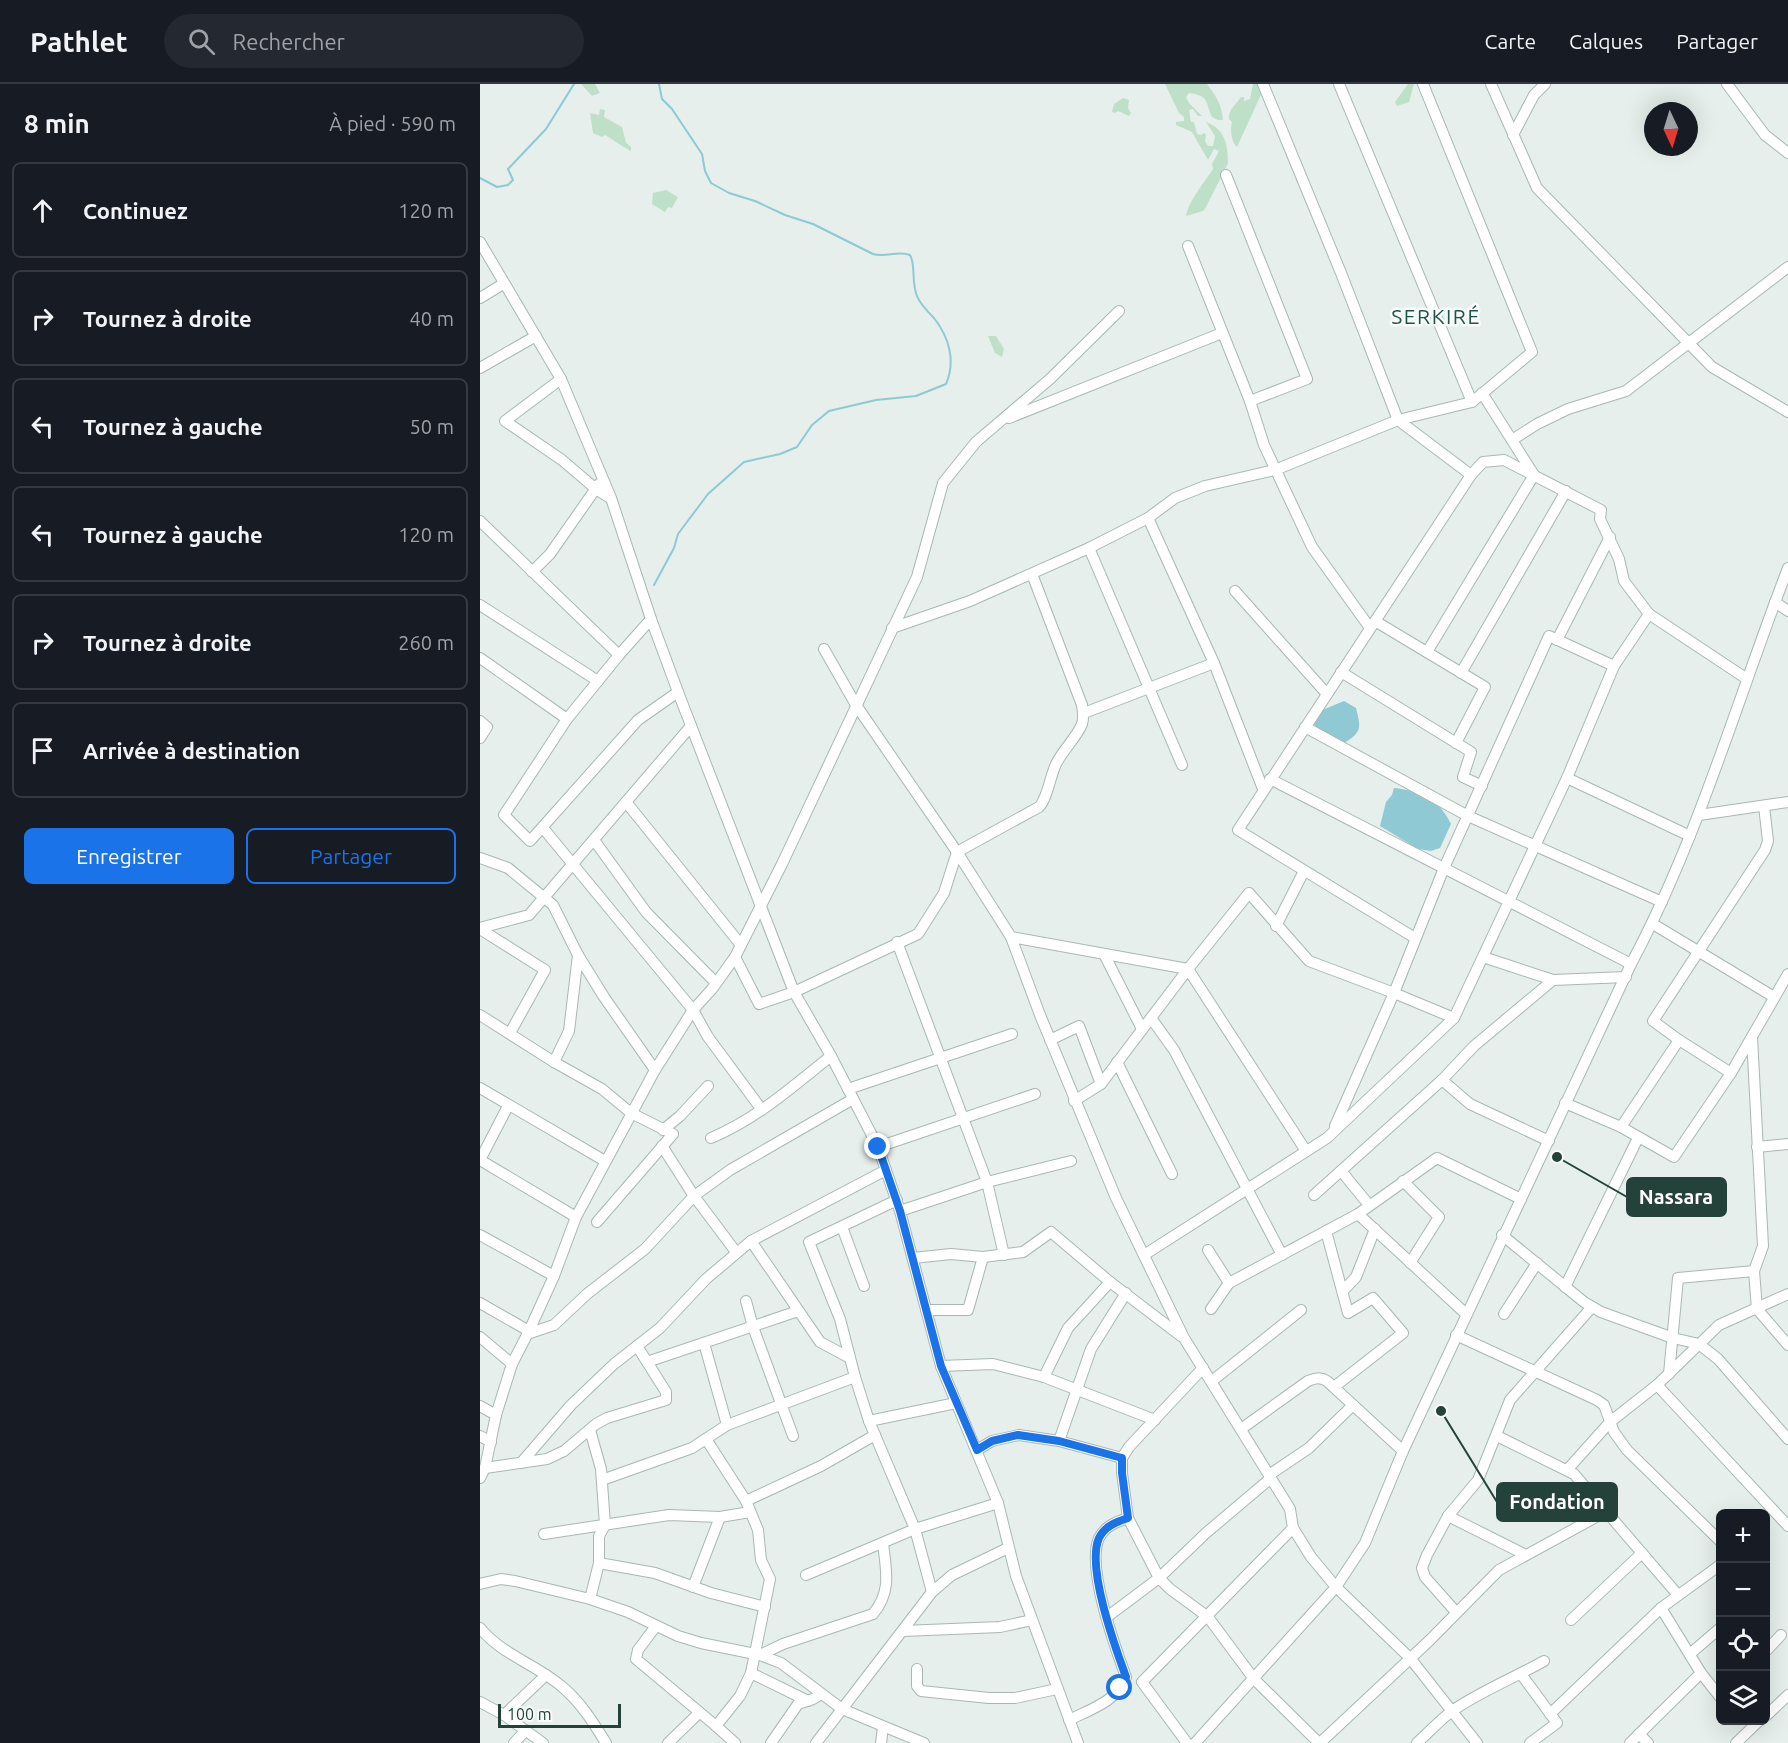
<!DOCTYPE html>
<html lang="fr">
<head>
<meta charset="utf-8">
<style>
	body { margin:0; font-family:Ubuntu,sans-serif; background:#242831; color:#f1f3f6 }
	.controls { position:absolute; right:18px; bottom:18px; display:grid; overflow:hidden; border-radius:9px; box-shadow:0 6px 24px #0002 }
	.controls button { width:54px; height:54px; display:grid; place-items:center; padding:0; border:0; border-bottom:2px solid #363941; background:#171b24; color:#f1f3f6; font:30px sans-serif }
	.compass { position:absolute; left:1164px; top:18px; width:54px; height:54px; border-radius:50%; background:#171b24; box-shadow:0 6px 24px #0002; rotate:176deg }
	.scale { position:absolute; left:18px; bottom:15px; width:123px; box-sizing:border-box; padding-left:6px; border:3px solid #24423a; border-top:0; font-size:16px; line-height:21px; white-space:nowrap; color:#24423a; -webkit-text-stroke:4px #f7fbf9; paint-order:stroke }
	.stop { position:absolute; width:18px; height:18px; margin:-14px; border:4px solid #1a73e8; border-radius:50%; background:#fff }
	.stop.end { background:#1a73e8; border-color:#fff; box-shadow:0 2px 6px #0008 }
	.list { margin:0; padding:0; list-style:none }
	h2 { display:flex; justify-content:space-between; align-items:center; height:78px; margin:0; padding:0 24px; font-size:26px }
	h2 small { font-size:20px; font-weight:400; color:#9ea1a6 }
	.list li { display:grid; grid-template-columns:39px 1fr auto; gap:18px; align-items:center; box-sizing:border-box; height:96px; margin:0 12px 12px; padding:0 12px; border:2px solid #363941; border-radius:9px }
	.list b { display:block; font-size:22px; white-space:nowrap }
	.list em { font-size:20px; font-style:normal; color:#9ea1a6 }
	.actions { display:flex; gap:12px; padding:18px 24px }
	.actions a { flex:1; padding:14px 0; border:2px solid #1a73e8; border-radius:9px; text-align:center; font-size:21px; color:#1a73e8 }
	.actions .main { background:#1a73e8; color:#fff }
	.icon { flex:none; width:33px; height:33px; fill:none; stroke:currentColor; stroke-width:2; stroke-linecap:round; stroke-linejoin:round }
	.map { position:relative; flex:none; width:1308px; height:1659px; overflow:hidden }
	header { display:flex; align-items:center; gap:36px; box-sizing:border-box; height:84px; padding:0 30px; background:#171b24; border-bottom:2px solid #363941 }
	header strong { font-size:28px }
	nav { display:flex; gap:33px; margin-inline-start:auto; font-size:21px }
	.search { width:420px; height:54px; background:#242831; display:flex; align-items:center; gap:15px; box-sizing:border-box; padding:0 21px; border-radius:33px; color:#9ea1a6; font-size:22px }
	main { display:flex }
	aside { flex:1; background:#171b24 }
	.map>svg:first-child { display:block }
</style>
</head>
<body>
<header>
<strong>Pathlet</strong>
<div class="search"><svg class="icon" aria-label="search" viewBox="0 0 24 24"><circle cx="10" cy="10" r="6"/><path d="M15 15l6 6"/></svg>Rechercher</div>
<nav><a>Carte</a><a>Calques</a><a>Partager</a></nav>
</header>
<main>
<aside>
<h2>8 min<small>À pied · 590 m</small></h2>
<ul class="list">
<li><svg class="icon" aria-label="ahead" viewBox="0 0 24 24"><path d="M12 20V5M6 11l6-6 6 6"/></svg><div><b>Continuez</b></div><em>120 m</em></li>
<li><svg class="icon" aria-label="right" viewBox="0 0 24 24"><path d="M7 20v-9h11M14 6l5 5-5 5"/></svg><div><b>Tournez à droite</b></div><em>40 m</em></li>
<li><svg class="icon" aria-label="left" viewBox="0 0 24 24"><path d="M17 20v-9H6M10 6l-5 5 5 5"/></svg><div><b>Tournez à gauche</b></div><em>50 m</em></li>
<li><svg class="icon" aria-label="left" viewBox="0 0 24 24"><path d="M17 20v-9H6M10 6l-5 5 5 5"/></svg><div><b>Tournez à gauche</b></div><em>120 m</em></li>
<li><svg class="icon" aria-label="right" viewBox="0 0 24 24"><path d="M7 20v-9h11M14 6l5 5-5 5"/></svg><div><b>Tournez à droite</b></div><em>260 m</em></li>
<li><svg class="icon" aria-label="arrive" viewBox="0 0 24 24"><path d="M6 21V4h12l-3 4 3 4H6"/></svg><div><b>Arrivée à destination</b></div></li>
</ul>
<div class="actions"><a class="main">Enregistrer</a><a>Partager</a></div>
</aside>
<div class="map">
<svg width="1308" height="1659" viewBox="0 0 1308 1659">
	<rect width="100%" height="100%" fill="#e6efeb"/>
	<g fill="#bfe0c8">
		<path d="M101,0H115L120,9L112,12Z"/>
		<path d="M685,0H727C736,12 742,21 743,36H738L732,33C725,18 730,12 709,9L706,13L709,19L722,32H718L713,25L709,26L711,38H714L717,50L721,51L724,49L726,51L725,57L728,62H733L735,52L726,38C745,45 748,61 748,79L726,123L723,127L706,132C708,118 724,99 733,85L732,80L739,67L734,65L728,76L712,48L696,41V38L704,37V33L699,29Z"/>
		<path d="M773,0H782L784,4L757,63C751,57 750,46 752,38L749,35C748,25 756,21 761,13H764V17L770,15Z"/>
		<path d="M928,0H934L929,18L917,22L915,18Z"/>
		<path d="M643,14L649,16L648,24L651,29L649,32L638,27L635,29L632,28L634,20Z"/>
		<path d="M120,25L125,26L124,33L142,43L146,59L151,63V67C141,62 134,56 125,51L122,53L113,49L110,29L119,31Z"/>
		<path d="M186,106L198,113L192,124L188,123L185,128L172,120L173,109Z"/>
		<path d="M508,252H516L524,265L522,273L515,269Z"/>
	</g>
	<g fill="#8ec9d4">
		<path d="M864,617L876,624C881,644 882,648 864,659L837,645L833,638L840,627Z"/>
		<path d="M914,704C941,707 959,715 971,740L960,764L951,767L938,765L900,742L906,718L912,711Z"/>
	</g>
	<g fill="none" stroke-linecap="round" stroke-linejoin="round">
		<g stroke="#8ec9d4" stroke-width="2">
			<path d="M0,94L17,103L28,101L33,96L28,85L66,45L94,0"/>
			<path d="M174,501L194,464L198,450L228,410L264,378L300,370L317,363L332,341L349,327L396,316L436,312L466,300C476,277 469,253 454,234C448,228 440,220 437,212C431,198 436,180 430,171C417,166 406,174 393,170L333,140L305,131L275,117L249,109L231,99L225,87L222,70L192,25L182,15L179,0"/>
		</g>
		<g stroke="#a8b8b2" stroke-width="12">
			<g id="minor">
				<path d="M783,0L861,189L918,336L991,391"/>
				<path d="M859,0L992,318"/>
				<path d="M1011,0L1057,104L1232,283L1308,328"/>
				<path d="M1247,0L1285,51L1308,69"/>
				<path d="M1033,51L1054,11L1065,0"/>
				<path d="M746,91L827,295L770,317"/>
				<path d="M0,158L81,295L131,414L171,535L198,608L314,908L351,972L398,1063L420,1127L461,1282L518,1419L536,1492L598,1659"/>
				<path d="M708,162L770,317L784,361L832,463L890,544"/>
				<path d="M0,214L23,200"/>
				<path d="M0,284L56,252"/>
				<path d="M81,295L25,337L82,376L116,405L130,414"/>
				<path d="M529,334L742,249"/>
				<path d="M1032,356L1057,340L1088,325L1146,307L1308,183"/>
				<path d="M668,434L734,579L783,705"/>
				<path d="M0,437L139,571"/>
				<path d="M609,464L702,681"/>
				<path d="M52,488L70,470L119,400"/>
				<path d="M755,507L847,610"/>
				<path d="M1295,518L1308,527"/>
				<path d="M0,521L118,597"/>
				<path d="M171,535L139,571L87,635L24,731L50,757L158,636L198,608"/>
				<path d="M895,537L1005,603L976,659"/>
				<path d="M412,544L490,517L609,464L668,434L695,414L725,402L795,386L918,336L992,318L1052,268L943,0"/>
				<path d="M1077,556L1130,453"/>
				<path d="M344,565L376,621L477,768L531,853L560,931L636,1114L704,1254L810,1425L813,1444L831,1473L856,1503L930,1574L997,1659"/>
				<path d="M947,568L1054,391L1002,309"/>
				<path d="M0,574L87,635"/>
				<path d="M861,588L991,668L983,693L1002,702"/>
				<path d="M981,589L1086,407"/>
				<path d="M604,629L734,579"/>
				<path d="M0,637L7,643L0,654"/>
				<path d="M825,643L988,732L1182,818"/>
				<path d="M1087,694L1210,752"/>
				<path d="M790,695L1151,880"/>
				<path d="M146,718L261,861"/>
				<path d="M1219,731L1308,718"/>
				<path d="M63,744L213,926L228,953L282,1026"/>
				<path d="M114,756L166,828L236,899"/>
				<path d="M0,774L28,784L73,821L98,871L124,913L175,986"/>
				<path d="M1173,840L1294,913"/>
				<path d="M796,842L824,787"/>
				<path d="M0,844L49,831L211,642"/>
				<path d="M0,845L65,886L30,949"/>
				<path d="M531,853L708,885L826,1067"/>
				<path d="M935,854L758,746L991,391L1003,378L1024,376L1121,426L1120,435L1139,475L1144,497L1169,530L1267,595"/>
				<path d="M417,858L507,1098L524,1171"/>
				<path d="M624,870L662,945"/>
				<path d="M255,873L279,920L314,908L438,850L464,809L477,768L559,723C567,715 570,693 576,680C582,667 597,653 602,640C604,634 603,627 602,621L552,490"/>
				<path d="M1003,873L1073,896L1146,893"/>
				<path d="M0,931L74,978L122,1005L151,1029L193,1050L117,1138"/>
				<path d="M671,934L694,966L802,1171"/>
				<path d="M1272,953L1283,1162L1274,1187"/>
				<path d="M570,956L599,942L621,1000"/>
				<path d="M1199,956L1173,937L1285,766L1288,757L1284,722"/>
				<path d="M74,978L89,947L98,871"/>
				<path d="M637,978L692,1090"/>
				<path d="M962,996L990,1020L1069,1057"/>
				<path d="M0,1004L125,1077"/>
				<path d="M368,1005L532,950"/>
				<path d="M594,1017L621,1000L708,885L769,809L829,877L914,909L974,934"/>
				<path d="M1085,1019L1141,1043L1194,1073L1251,989L1308,890"/>
				<path d="M855,1042L914,909L964,784L1069,552L1134,582"/>
				<path d="M1141,1043L1199,956L1251,989"/>
				<path d="M183,1046L200,1032L228,1002"/>
				<path d="M231,1054C277,1035 313,1002 351,972"/>
				<path d="M182,1062L214,1112L256,1168"/>
				<path d="M398,1063L555,1010"/>
				<path d="M1277,1063L1308,1060"/>
				<path d="M0,1076L96,1133"/>
				<path d="M0,1076L28,1022"/>
				<path d="M862,1088L889,1121"/>
				<path d="M923,1097L959,1133L930,1179"/>
				<path d="M834,1111L962,996L994,962L1073,896"/>
				<path d="M417,1116L329,1158L360,1235L375,1293L389,1337L435,1445L452,1508"/>
				<path d="M420,1127L507,1098L591,1077"/>
				<path d="M878,1130L986,1230"/>
				<path d="M362,1143L384,1202"/>
				<path d="M846,1147L868,1229L893,1214L923,1249L854,1303"/>
				<path d="M0,1151L74,1192"/>
				<path d="M1022,1151L1104,1218L1121,1228L1193,1254L1219,1260L1238,1275L1308,1355"/>
				<path d="M271,1157L340,1258L370,1274"/>
				<path d="M728,1166L749,1199"/>
				<path d="M664,1171L847,1054L974,934L1087,694L1134,582L1169,530"/>
				<path d="M433,1174L471,1170L503,1173L543,1168L571,1148L630,1198L701,1252"/>
				<path d="M1085,1203L1158,1054"/>
				<path d="M863,1207L876,1193L895,1145"/>
				<path d="M266,1217L273,1243L313,1352"/>
				<path d="M0,1219L49,1247"/>
				<path d="M731,1225L749,1199L878,1130L957,1074L1041,1115"/>
				<path d="M446,1226H488L503,1173"/>
				<path d="M1024,1230L1057,1179"/>
				<path d="M47,1250L74,1241L107,1210L165,1165L214,1112L250,1086L373,1015"/>
				<path d="M976,1251L1117,1316L1124,1321L1134,1348L1147,1366L1240,1457"/>
				<path d="M0,1253L32,1280"/>
				<path d="M224,1259L247,1341"/>
				<path d="M167,1278L318,1227"/>
				<path d="M461,1282L513,1280L564,1293L675,1336"/>
				<path d="M723,1284L649,1363L642,1374V1389L648,1434L679,1494L690,1505L728,1533L774,1595L839,1659"/>
				<path d="M1189,1290L1198,1194L1274,1187L1277,1225L1308,1261"/>
				<path d="M564,1293L588,1244L630,1198"/>
				<path d="M732,1297L821,1226"/>
				<path d="M1177,1301L1308,1442"/>
				<path d="M0,1322L16,1331"/>
				<path d="M389,1337L476,1319"/>
				<path d="M761,1345L828,1297C836,1294 839,1293 847,1297L923,1367"/>
				<path d="M0,1352L11,1358"/>
				<path d="M1017,1352L1094,1390L1198,1511"/>
				<path d="M579,1357L611,1265L646,1209"/>
				<path d="M497,1366L512,1357L539,1351L579,1357L642,1374"/>
				<path d="M41,1379L91,1321L134,1280L180,1244L226,1195L271,1157L406,1086"/>
				<path d="M5,1384L67,1375L84,1367L116,1340L127,1334L186,1316V1308L157,1262"/>
				<path d="M1087,1386L1130,1338L1177,1301L1239,1241L1308,1210"/>
				<path d="M789,1391L829,1364L873,1321"/>
				<path d="M0,1394L5,1384L16,1331L32,1280L49,1247L74,1192L96,1133L175,986L213,926L232,905L255,873L302,780L437,493L463,399L496,358L570,295L639,227"/>
				<path d="M122,1396L212,1364L247,1341L375,1293"/>
				<path d="M266,1417L341,1382L395,1351"/>
				<path d="M968,1432L1046,1471"/>
				<path d="M64,1450L189,1431L240,1433L270,1428"/>
				<path d="M119,1479L175,1489L231,1509L285,1523"/>
				<path d="M326,1491L435,1445L518,1419"/>
				<path d="M0,1500L21,1495L35,1497L110,1515L148,1528L198,1552L221,1559L280,1571L301,1579L362,1625L444,1659"/>
				<path d="M213,1503L240,1433"/>
				<path d="M110,1515L119,1479V1452L125,1441L121,1385L110,1346"/>
				<path d="M1181,1524L1221,1589L1240,1613"/>
				<path d="M976,1528L945,1493L942,1484L947,1471L968,1432L998,1396L1030,1316L1112,1223"/>
				<path d="M627,1533L679,1494L726,1449L791,1394"/>
				<path d="M1091,1536L1162,1469"/>
				<path d="M176,1542L158,1566L156,1575L236,1642L260,1612L271,1589L290,1495L281,1476L278,1446L266,1417L226,1355"/>
				<path d="M0,1544C21,1570 55,1580 80,1601C100,1617 113,1638 126,1659"/>
				<path d="M423,1547L520,1543L552,1536"/>
				<path d="M1286,1567L1301,1551"/>
				<path d="M1210,1570L1240,1544"/>
				<path d="M280,1571L303,1560L393,1530C412,1507 406,1487 403,1459"/>
				<path d="M437,1585V1602L441,1607L509,1614H535L577,1605"/>
				<path d="M271,1589L328,1617"/>
				<path d="M1041,1590L1077,1639L1050,1659"/>
				<path d="M0,1618L24,1631L63,1659"/>
				<path d="M1070,1630L1181,1524L1240,1481"/>
				<path d="M24,1631L66,1591"/>
				<path d="M1286,1632L1308,1611"/>
				<path d="M589,1636C609,1626 638,1617 646,1593C635,1563 606,1483 619,1454C625,1442 636,1438 648,1434"/>
				<path d="M236,1642L255,1659"/>
				<path d="M1159,1650L1168,1659"/>
				<path d="M34,1659L46,1646"/>
				<path d="M188,1659L219,1629"/>
				<path d="M291,1659L318,1620L333,1615L341,1610"/>
				<path d="M336,1659L452,1508L472,1491L528,1464"/>
				<path d="M401,1659L403,1643"/>
				<path d="M707,1659L662,1598L813,1444"/>
				<path d="M715,1659L856,1503L885,1459L923,1367L1151,880C1218,755 1257,616 1308,484"/>
				<path d="M840,1659L950,1556L1019,1486L1127,1427"/>
				<path d="M937,1659C948,1649 960,1636 972,1627C1001,1607 1034,1594 1064,1577"/>
				<path d="M1150,1659L1221,1589"/>
				<path d="M1256,1659L1280,1636"/>
			</g>
		</g>
		<use href="#minor" stroke="#fff" stroke-width="10"/>
	</g>
	<g fill="none" stroke-linecap="round" stroke-linejoin="round">
		<path stroke="#1a73e8" stroke-width="8" d="M398,1063L420,1127L461,1282L497,1366L512,1357L538,1351L579,1357L642,1374V1389L648,1434C636,1438 625,1442 619,1454C606,1483 635,1563 646,1593L640,1604"/>
	</g>
	<g text-anchor="middle" dominant-baseline="central" stroke-width="5" stroke-linejoin="round" paint-order="stroke">
		<g font-size="21" letter-spacing="1.5" fill="#1f5548" stroke="#f7fbf9">
			<text x="956" y="232">SERKIRÉ</text>
		</g>
	</g>
	<path fill="none" stroke="#24423a" stroke-width="2" d="M1077 1073L1147 1113M961 1327L1017 1418"/>
	<g fill="#24423a" stroke="#f7fbf9" stroke-width="2">
		<circle cx="1077" cy="1073" r="6"/>
		<circle cx="961" cy="1327" r="6"/>
	</g>
	<g fill="#24423a" stroke="#24423a" stroke-width="2">
		<rect x="1147" y="1094" width="99" height="38" rx="6"/>
		<rect x="1017" y="1399" width="120" height="38" rx="6"/>
	</g>
	<g font-size="20" text-anchor="middle" font-weight="bold" fill="#fff">
		<text x="1196" y="1120">Nassara</text>
		<text x="1077" y="1425">Fondation</text>
	</g>
</svg>
<div class="controls">
<button>+</button>
<button>−</button>
<button><svg class="icon" aria-label="locate" viewBox="0 0 24 24"><circle cx="12" cy="12" r="6"/><path d="M12 2v4M12 18v4M2 12h4M18 12h4"/></svg></button>
<button><svg class="icon" aria-label="layers" viewBox="0 0 24 24"><path d="M12 4l9 5-9 5-9-5zM3 14l9 5 9-5"/></svg></button>
</div>
<svg class="compass" viewBox="-18 -18 36 36"><path d="M0-13l5 13h-10z" fill="#e53935"/><path d="M0 13l5-13h-10z" fill="#9ea1a6"/></svg>
<div class="scale">100 m</div>
<div class="stop" style="left:640px;top:1604px"></div>
<div class="stop end" style="left:398px;top:1063px"></div>
</div>
</main>
</body>
</html>
